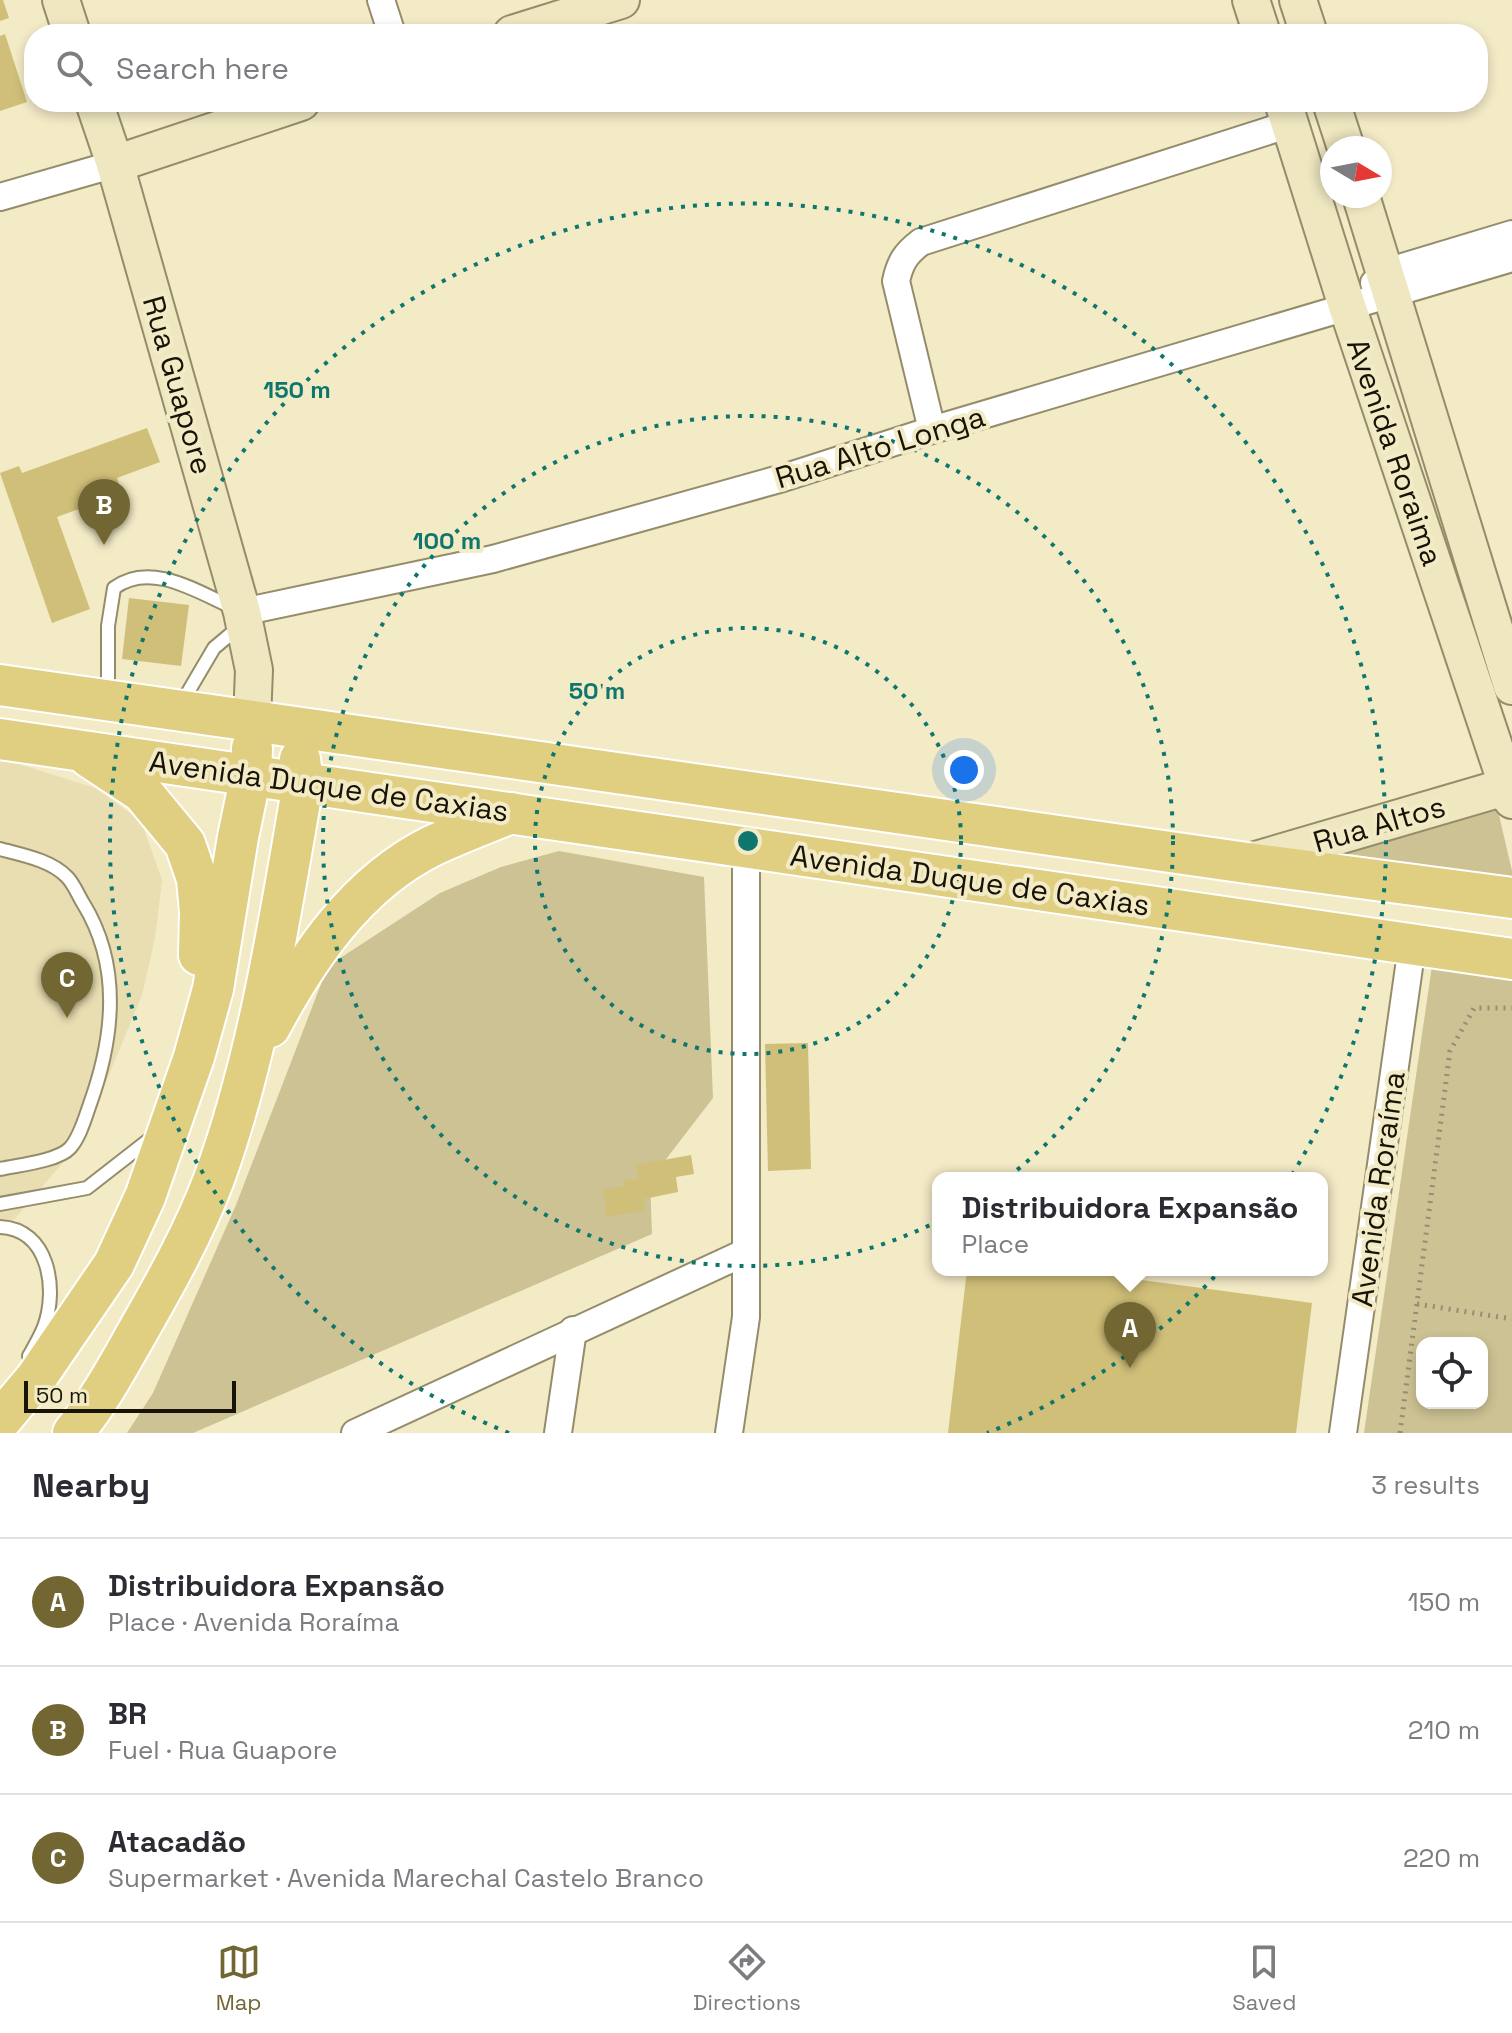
<!DOCTYPE html>
<html lang="en">
<head>
<meta charset="utf-8">
<style>
	body { margin:0; font-family:"Space Grotesk",sans-serif; background:#f7f7f7; color:#2b2b33 }
	.controls { position:absolute; right:24px; bottom:24px; display:grid; overflow:hidden; border-radius:16px; box-shadow:0 4px 12px #0003 }
	.controls button { width:72px; height:72px; display:grid; place-items:center; padding:0; border:0; border-bottom:2px solid #e1e1e2; background:#fff; color:#2b2b33; font:40px sans-serif }
	.compass { position:absolute; left:1320px; top:136px; width:72px; height:72px; border-radius:50%; background:#fff; box-shadow:0 4px 12px #0003; rotate:100deg }
	.scale { position:absolute; left:24px; bottom:20px; width:212px; box-sizing:border-box; padding-left:8px; border:4px solid #171407; border-top:0; font-size:22px; line-height:28px; white-space:nowrap; color:#171407; -webkit-text-stroke:6px #f3eac6; paint-order:stroke }
	.you { position:absolute; left:964px; top:770px; width:28px; height:28px; margin:-20px; border:6px solid #fff; border-radius:50%; background:#1a73e8; box-shadow:0 0 0 12px #1a73e833 }
	.badge { display:grid; place-items:center; width:52px; height:52px; border-radius:50%; background:#726633; color:#fff; font-size:26px; font-weight:700 }
	.pin { position:absolute; translate:-50% -66px; filter:drop-shadow(0 2px 4px #0008) }
	.pin::after { content:''; position:absolute; top:42px; width:28px; height:24px; background:inherit; clip-path:polygon(0 0,100% 0,50% 100%) }
	.popup { position:absolute; left:932px; top:1172px; width:396px; height:104px; box-sizing:border-box; display:grid; place-content:center; border-radius:16px; background:#fff; filter:drop-shadow(0 2px 6px #0005); font-size:26px; white-space:nowrap; color:#7c7c81 }
	.popup b { font-size:30px; color:#2b2b33 }
	.popup::after { content:''; position:absolute; left:50%; top:100%; margin-left:-16px; border:16px solid transparent; border-top-color:#fff }
	.list { margin:0; padding:0; list-style:none }
	h2 { display:flex; justify-content:space-between; align-items:center; height:104px; margin:0; padding:0 32px; font-size:34px }
	h2 small { font-size:26px; font-weight:400; color:#7c7c81 }
	.list li { display:grid; grid-template-columns:52px 1fr auto; gap:24px; align-items:center; box-sizing:border-box; height:128px; padding:0 32px; border-top:2px solid #e1e1e2 }
	.list b { display:block; font-size:30px; white-space:nowrap }
	.list p { margin:0; font-size:26px; white-space:nowrap; color:#7c7c81 }
	.list em { font-size:26px; font-style:normal; color:#7c7c81 }
	.icon { flex:none; width:44px; height:44px; fill:none; stroke:currentColor; stroke-width:2; stroke-linecap:round; stroke-linejoin:round }
	.map { position:relative; flex:none; width:1512px; height:1433px; overflow:hidden }
	.search { position:absolute; background:#fff; box-shadow:0 4px 12px #0003; left:24px; right:24px; top:24px; height:88px; display:flex; align-items:center; gap:20px; box-sizing:border-box; padding:0 28px; border-radius:32px; color:#7c7c81; font-size:30px }
	.sheet { height:488px; background:#fff }
	nav { display:flex; justify-content:space-around; align-items:center; box-sizing:border-box; height:112px; border-top:2px solid #e1e1e2; background:#fff; font-size:22px; color:#7c7c81 }
	nav a { display:grid; justify-items:center; gap:4px }
	nav .on { color:#726633 }
	.map>svg:first-child { display:block }
</style>
</head>
<body>
<div class="map">
<svg width="1512" height="1433" viewBox="0 0 1512 1433">
	<rect width="100%" height="100%" fill="#f3eac6"/>
	<path fill="#e8deb2" d="M0,761L19,764L95,788L141,821L162,880L155,938L142,995L82,1140L0,1236Z"/>
	<g fill="#cdc294" fill-rule="evenodd">
		<path d="M1495,798L1512,871V882L1317,859Z"/>
		<path d="M559,851L704,877L713,1098L650,1180L652,1234L193,1433H127L153,1393L236,1205L328,966L440,893L501,867Z"/>
		<path d="M1433,959L1512,971V1433H1364ZM1422,1343H1482V1403H1422Z"/>
	</g>
	<g fill="#d0bf79">
		<path d="M0,0H3L9,18L0,21Z"/>
		<path d="M5,34L27,102L0,111V36Z"/>
		<path d="M147,428L160,462L117,478L122,493L57,517L90,609L52,623L0,473L19,466L22,473Z"/>
		<path d="M129,598L189,605L181,666L122,659Z"/>
		<path d="M808,1043L811,1169L768,1171L765,1044Z"/>
		<path d="M691,1155L694,1174L676,1177L678,1192L644,1199L645,1210L607,1217L603,1190L624,1186V1181L639,1179L636,1165Z"/>
		<path d="M967,1270H1067L1312,1303L1296,1433H948Z"/>
	</g>
	<g fill="none" stroke-linecap="round" stroke-linejoin="round">
		<g stroke="#948c6a" stroke-width="16">
			<g id="lane">
				<path d="M108,693V626L114,588C151,560 199,593 236,609"/>
				<path d="M181,704L214,648L239,627"/>
				<path d="M0,849C22,855 51,860 67,877C74,884 78,895 83,903C122,966 114,1037 90,1104C85,1118 80,1137 70,1148C58,1161 18,1165 0,1169"/>
				<path d="M0,1204L87,1188L155,1135"/>
				<path d="M0,1227C49,1229 58,1289 44,1327C40,1337 34,1347 29,1356"/>
			</g>
		</g>
		<g stroke="#948c6a" stroke-width="30">
			<g id="street">
				<path d="M381,0L392,34"/>
				<path d="M0,197L115,164"/>
				<path d="M1374,283L1386,272L1512,234"/>
				<path d="M932,430L896,281C900,263 905,254 921,242L1290,124"/>
				<path d="M242,612L493,559L783,478L932,430L1512,258"/>
				<path d="M355,1433L746,1252"/>
				<path d="M558,1433L573,1330"/>
				<path d="M729,1433L746,1317V846"/>
				<path d="M1343,1433L1412,946"/>
			</g>
		</g>
		<g stroke="#948c6a" stroke-width="40">
			<g id="secondary">
				<path d="M61,0L72,34"/>
				<path d="M1251,0L1262,34"/>
				<path d="M1298,0L1309,34"/>
				<path d="M512,34L621,0"/>
				<path d="M94,102L115,164L242,612L254,670L252,720"/>
				<path d="M1283,102L1347,306L1512,800"/>
				<path d="M1331,102L1346,148"/>
				<path d="M115,164L301,102"/>
				<path d="M1361,196L1512,686"/>
				<path d="M1249,862L1512,785"/>
			</g>
		</g>
		<g stroke="#fff" stroke-width="44">
			<g id="primary">
				<path d="M0,685L1247,863L1512,898"/>
				<path d="M0,739L1512,959"/>
				<path d="M89,757L142,792L185,844L197,879L200,912L199,955"/>
				<path d="M270,1027C308,956 357,883 432,846C457,834 484,824 511,813"/>
				<path d="M0,1421L36,1378L114,1264L145,1197L194,1057L213,989L238,837L251,775L252,748"/>
				<path d="M73,1433C99,1402 118,1366 138,1331C166,1282 194,1232 214,1179C260,1052 280,916 303,784L300,759"/>
			</g>
		</g>
		<g stroke="#948e73" stroke-width="5" stroke-dasharray="2 6" stroke-linecap="butt">
			<path d="M1417,1304L1512,1319"/>
			<path d="M1400,1433L1450,1051L1474,1008H1512"/>
		</g>
		<use href="#lane" stroke="#fff" stroke-width="12"/>
		<use href="#street" stroke="#fff" stroke-width="26"/>
		<use href="#secondary" stroke="#efe7c0" stroke-width="36"/>
		<use href="#primary" stroke="#e0cf80" stroke-width="40"/>
	</g>
	<g fill="none" stroke="#0f766e" stroke-width="4" stroke-dasharray="4 8">
		<circle cx="748" cy="841" r="213"/>
		<circle cx="748" cy="841" r="425"/>
		<path d="M509 1433A638 638 0 1 1 987 1433"/>
	</g>
	<g text-anchor="middle" dominant-baseline="central" stroke-width="8" stroke-linejoin="round" paint-order="stroke">
		<g font-size="30" fill="#171407" stroke="#f3eac6">
			<text transform="translate(178 385) rotate(74)">Rua Guapore</text>
			<text transform="translate(880 447) rotate(-17)">Rua Alto Longa</text>
			<text transform="translate(1395 452) rotate(71)">Avenida Roraima</text>
			<text transform="translate(329 786) rotate(8)">Avenida Duque de Caxias</text>
			<text transform="translate(1379 824) rotate(-16)">Rua Altos</text>
			<text transform="translate(970 880) rotate(8)">Avenida Duque de Caxias</text>
			<text transform="translate(1378 1189) rotate(-82)">Avenida Roraíma</text>
		</g>
	</g>
	<circle cx="748" cy="841" r="12" fill="#0f766e" stroke="#f3eac6" stroke-width="4"/>
	<g font-size="24" text-anchor="middle" font-weight="bold" fill="#0f766e" stroke="#f3eac6" stroke-width="8" stroke-linejoin="round" paint-order="stroke">
		<text x="297" y="398">150 m</text>
		<text x="447" y="549">100 m</text>
		<text x="597" y="699">50 m</text>
	</g>
</svg>
<div class="controls">
<button><svg class="icon" aria-label="locate" viewBox="0 0 24 24"><circle cx="12" cy="12" r="6"/><path d="M12 2v4M12 18v4M2 12h4M18 12h4"/></svg></button>
</div>
<svg class="compass" viewBox="-18 -18 36 36"><path d="M0-13l5 13h-10z" fill="#e53935"/><path d="M0 13l5-13h-10z" fill="#7c7c81"/></svg>
<div class="scale">50 m</div>
<div class="you"></div>
<div class="pin badge" style="left:1130px;top:1368px">A</div>
<div class="popup"><b>Distribuidora Expansão</b>Place</div>
<div class="pin badge" style="left:104px;top:545px">B</div>
<div class="pin badge" style="left:67px;top:1018px">C</div>
<div class="search"><svg class="icon" aria-label="search" viewBox="0 0 24 24"><circle cx="10" cy="10" r="6"/><path d="M15 15l6 6"/></svg>Search here</div>
</div>
<section class="sheet">
<h2>Nearby<small>3 results</small></h2>
<ul class="list">
<li><span class="badge">A</span><div><b>Distribuidora Expansão</b><p>Place · Avenida Roraíma</p></div><em>150 m</em></li>
<li><span class="badge">B</span><div><b>BR</b><p>Fuel · Rua Guapore</p></div><em>210 m</em></li>
<li><span class="badge">C</span><div><b>Atacadão</b><p>Supermarket · Avenida Marechal Castelo Branco</p></div><em>220 m</em></li>
</ul>
</section>
<nav>
<a class="on"><svg class="icon" aria-label="map" viewBox="0 0 24 24"><path d="M3 6l6-2 6 2 6-2v14l-6 2-6-2-6 2zM9 4v14M15 6v14"/></svg>Map</a>
<a><svg class="icon" aria-label="directions" viewBox="0 0 24 24"><path d="M12 3l9 9-9 9-9-9zM9 14v-3h6M13 9l2 2-2 2"/></svg>Directions</a>
<a><svg class="icon" aria-label="saved" viewBox="0 0 24 24"><path d="M7 4h10v16l-5-4-5 4z"/></svg>Saved</a>
</nav>
</body>
</html>
